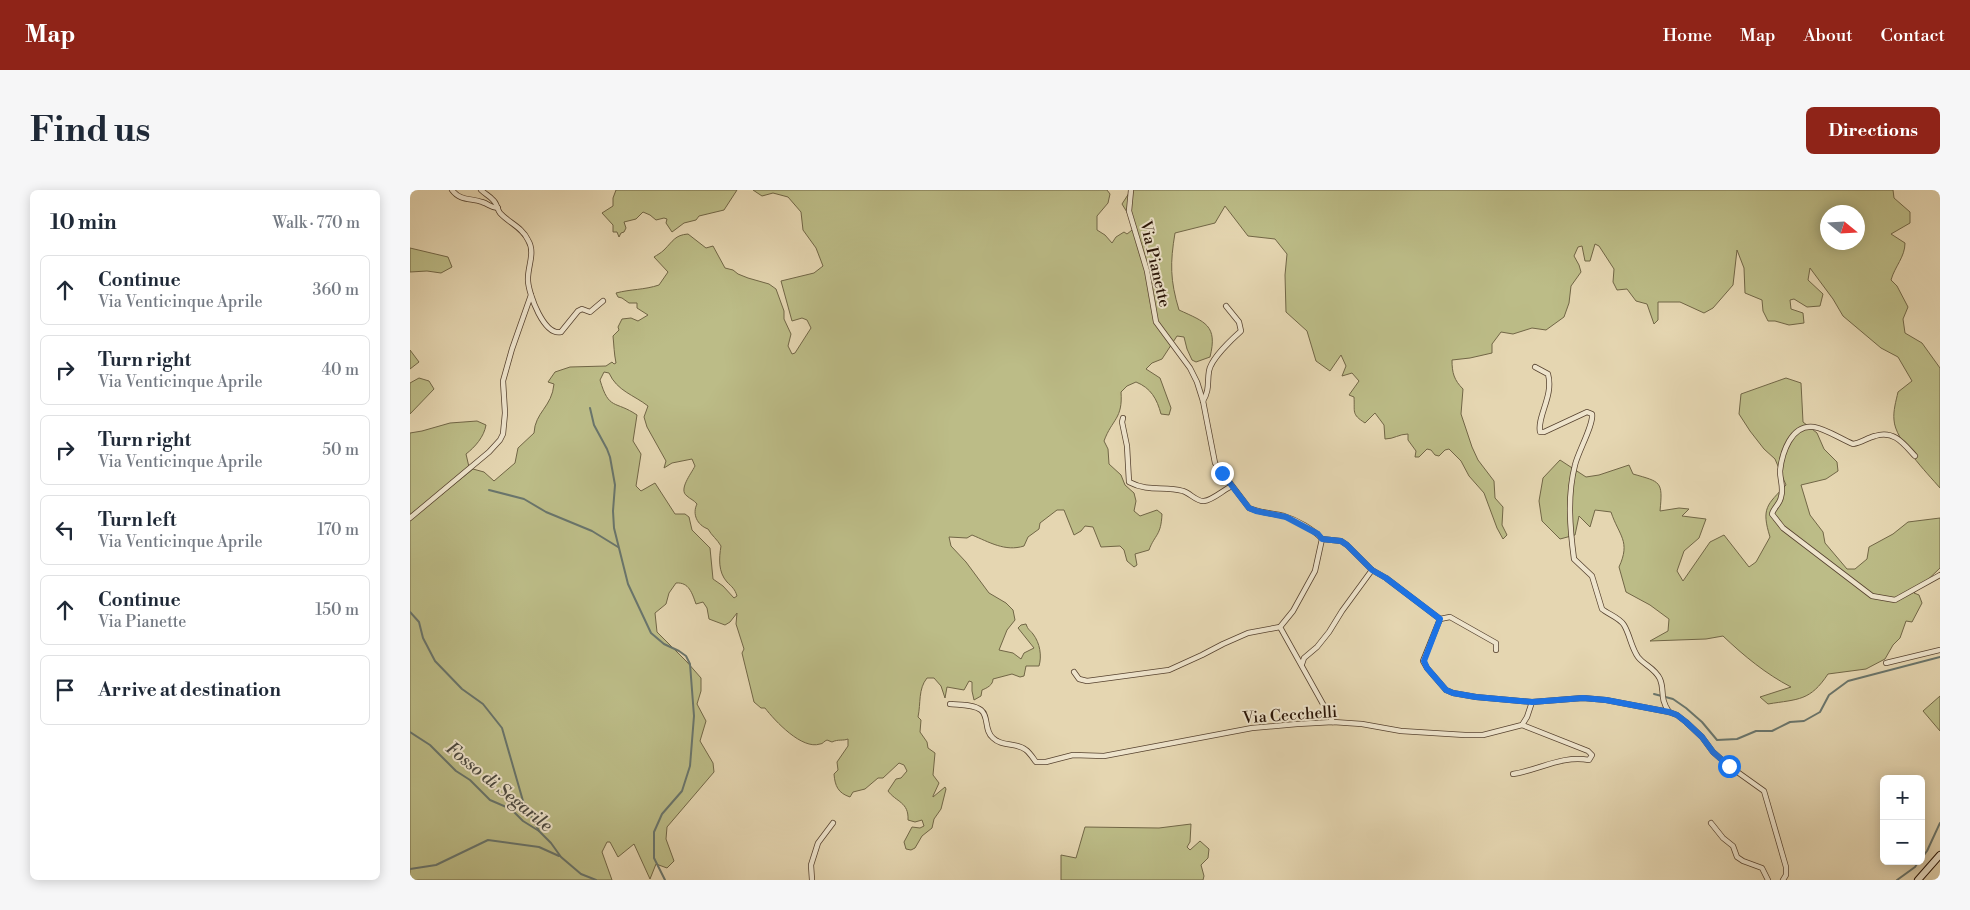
<!DOCTYPE html>
<html lang="en">
<head>
<meta charset="utf-8">
<style>
	body { margin:0; font-family:"Libre Bodoni",serif; background:#f6f6f7; color:#1f2937 }
	.controls { position:absolute; right:15px; bottom:15px; display:grid; overflow:hidden; border-radius:8px; box-shadow:0 2px 12px #0003 }
	.controls button { width:45px; height:45px; display:grid; place-items:center; padding:0; border:0; border-bottom:1px solid #e0e1e3; background:#fff; color:#1f2937; font:25px sans-serif }
	.compass { position:absolute; left:1410px; top:15px; width:45px; height:45px; border-radius:50%; background:#fff; box-shadow:0 2px 12px #0003; rotate:108deg }
	.stop { position:absolute; width:15px; height:15px; margin:-11px; border:4px solid #1a73e8; border-radius:50%; background:#fff }
	.stop.end { background:#1a73e8; border-color:#fff; box-shadow:0 1px 5px #0008 }
	.list { margin:0; padding:0; list-style:none }
	h2 { display:flex; justify-content:space-between; align-items:center; height:65px; margin:0; padding:0 20px; font-size:21px }
	h2 small { font-size:16px; font-weight:400; color:#747a83 }
	.list li { display:grid; grid-template-columns:32px 1fr auto; gap:15px; align-items:center; box-sizing:border-box; height:70px; margin:0 10px 10px; padding:0 10px; border:1px solid #e0e1e3; border-radius:8px }
	.list b { display:block; font-size:19px; white-space:nowrap }
	.list p { margin:0; font-size:16px; white-space:nowrap; color:#747a83 }
	.list em { font-size:16px; font-style:normal; color:#747a83 }
	.icon { flex:none; width:28px; height:28px; fill:none; stroke:currentColor; stroke-width:2; stroke-linecap:round; stroke-linejoin:round }
	.map { position:relative; flex:none; width:1530px; height:690px; overflow:hidden; border-radius:8px }
	header { display:flex; align-items:center; gap:30px; box-sizing:border-box; height:70px; padding:0 25px; background:#8f2418; color:#fff }
	header strong { font-size:24px }
	nav { display:flex; gap:28px; margin-inline-start:auto; font-size:18px }
	.intro { display:flex; align-items:center; justify-content:space-between; box-sizing:border-box; height:120px; padding:0 30px }
	h1 { margin:0; font-size:35px }
	.button { padding:12px 22px; border-radius:8px; background:#8f2418; color:#fff; font-size:18px; font-weight:700 }
	main { display:flex; gap:30px; padding:0 30px }
	aside { flex:1; background:#fff; border-radius:8px; box-shadow:0 2px 12px #0003 }
	.map>svg:first-child { display:block }
</style>
</head>
<body>
<header>
<strong>Map</strong>
<nav><a>Home</a><a>Map</a><a>About</a><a>Contact</a></nav>
</header>
<div class="intro"><h1>Find us</h1><a class="button">Directions</a></div>
<main>
<aside>
<h2>10 min<small>Walk · 770 m</small></h2>
<ul class="list">
<li><svg class="icon" aria-label="ahead" viewBox="0 0 24 24"><path d="M12 20V5M6 11l6-6 6 6"/></svg><div><b>Continue</b><p>Via Venticinque Aprile</p></div><em>360 m</em></li>
<li><svg class="icon" aria-label="right" viewBox="0 0 24 24"><path d="M7 20v-9h11M14 6l5 5-5 5"/></svg><div><b>Turn right</b><p>Via Venticinque Aprile</p></div><em>40 m</em></li>
<li><svg class="icon" aria-label="right" viewBox="0 0 24 24"><path d="M7 20v-9h11M14 6l5 5-5 5"/></svg><div><b>Turn right</b><p>Via Venticinque Aprile</p></div><em>50 m</em></li>
<li><svg class="icon" aria-label="left" viewBox="0 0 24 24"><path d="M17 20v-9H6M10 6l-5 5 5 5"/></svg><div><b>Turn left</b><p>Via Venticinque Aprile</p></div><em>170 m</em></li>
<li><svg class="icon" aria-label="ahead" viewBox="0 0 24 24"><path d="M12 20V5M6 11l6-6 6 6"/></svg><div><b>Continue</b><p>Via Pianette</p></div><em>150 m</em></li>
<li><svg class="icon" aria-label="arrive" viewBox="0 0 24 24"><path d="M6 21V4h12l-3 4 3 4H6"/></svg><div><b>Arrive at destination</b></div></li>
</ul>
</aside>
<div class="map">
<svg width="1530" height="690" viewBox="0 0 1530 690">
	<rect width="100%" height="100%" fill="#e5d6b1"/>
	<filter id="stains"><feTurbulence type="fractalNoise" baseFrequency=".004" numOctaves="4"/><feColorMatrix values="0 0 0 0 .2 0 0 0 0 .09 0 0 0 0 .02 0 0 0 .5 -.17"/></filter>
	<radialGradient id="worn" r=".72"><stop offset=".6" stop-color="#630" stop-opacity="0"/><stop offset="1" stop-color="#630" stop-opacity=".3"/></radialGradient>
	<g fill="#bcbc87" stroke="#716646" fill-rule="evenodd">
		<path d="M206,0H327L314,20L289,26L286,30L274,33L262,42L256,33L257,29L254,28L246,30L240,25L233,22L226,29L214,32L216,38L214,42L211,43L209,47L207,42H203V35L192,23L203,16V8Z"/>
		<path d="M343,0H697L700,4L698,13L687,26V40L695,45L702,53L706,47L714,42L717,44L726,37L712,14L721,0H1483L1484,8L1500,22V33L1481,44L1495,53C1495,67 1485,76 1481,90L1487,96L1498,117L1493,129L1495,143L1512,153L1530,178V298C1517,283 1485,250 1484,230C1483,221 1486,211 1488,202L1502,191L1488,167L1471,158L1433,126L1423,109L1400,78L1398,90L1413,104L1410,116L1397,117L1384,109L1380,110L1381,119L1393,123L1394,133L1379,135L1365,131H1358L1353,121L1352,110L1335,103L1334,78L1327,60L1323,95L1303,118L1294,123L1270,112H1248V130L1244,134L1237,114L1226,111L1217,99L1207,100L1203,92L1204,79L1189,56L1185,54L1180,71H1175L1172,56L1168,57L1164,66L1169,75L1171,82L1161,96L1159,113L1154,127L1136,140L1122,138L1103,144L1091,142L1082,154V163L1060,168L1042,170C1042,183 1044,190 1053,199L1051,224L1062,257L1068,270L1084,291L1085,308L1093,317L1092,335L1097,345L1093,349L1087,338L1074,303L1059,286L1051,271L1039,259L1035,260L1029,266L1025,265L1021,260L1017,259L1009,267H1005L1006,261L998,250V244C989,244 984,249 975,249L974,235L965,223L955,233C941,224 945,222 944,207L939,205L949,191L942,183L932,186L936,176L931,165L920,181L906,171L897,141L876,122L875,85L877,64L865,49L838,46L815,16L805,33L765,43C760,73 760,90 769,120C795,132 808,135 800,167L786,172L782,170L777,159L774,147L767,146L752,169L742,173L736,179L750,188L761,218L759,225L751,224C747,209 741,198 726,192L717,196L711,202C713,229 702,229 694,251L698,259L699,274L711,285L715,295L724,303L726,311L724,321L730,326L747,320L752,324C751,346 745,344 739,360L725,364L727,375L724,377L717,371L714,360L710,356L691,357L683,337L675,336L671,341L664,345L654,320H647L630,333L629,339L618,347L614,356C595,362 579,352 562,345L557,348L539,347L541,356L556,372L579,403L596,413L603,420L605,430L597,440L589,460L603,463L611,469L614,463L624,458L608,438L611,435L616,434C618,440 620,440 623,444C630,453 632,466 629,476H616L614,486L610,487L602,484L583,489C583,495 577,498 572,500L571,506L564,510L562,501V492L559,491L554,500L537,497L535,508L531,496L524,488H517C508,499 511,513 508,527L511,530L510,542L517,552L518,558L525,563L523,585L529,593L523,606V607L535,597L536,599L531,619L524,629L522,638L512,646L505,658L501,660L496,659L494,652L502,637L510,638L514,636L512,630L505,632L498,630C499,612 486,612 478,601L486,589L491,588L497,581L494,575L489,573L473,588H468L455,599L443,602L440,607C428,603 425,596 424,584L428,580L427,572L438,556V549C433,551 428,549 422,552L417,550C414,551 413,554 410,554C392,560 365,531 355,518H351L344,512L332,463L334,459L326,434L327,423L320,432L315,435L299,429L297,418L293,412L286,414C282,403 279,392 266,393L259,403L256,414L245,423L247,442L277,472L291,488V501L287,514L296,531L290,551L303,573L304,582L257,637L256,649L264,671L257,678L246,674L240,689L224,654L208,667L200,652H197L192,662L202,690H0V330L63,279L74,282L84,291L105,273L108,258L124,243C125,222 142,217 144,194L138,192L145,182L160,177L196,176L202,172L204,174L206,173C204,163 204,156 203,146L209,140L208,137L212,129L221,128L228,131L238,125L227,118V113H219L212,108L208,107L206,103C221,99 234,100 249,95L258,82L244,67C247,65 251,63 254,60C263,51 265,45 278,44L296,58L303,56L315,78L323,80L328,84L338,88L359,94L366,99L374,121V129L381,144L378,156L382,164L385,163L401,138L397,130L392,128L382,131L371,91L404,83L413,76L406,58L393,40L391,22L378,7L363,3L352,6ZM1418,22H1448V52H1418ZM194,182L199,183C207,201 224,205 238,216L234,227L237,237L256,271L254,278L262,273L282,269L285,276C281,284 268,300 277,306C280,309 284,310 287,314C282,324 287,335 298,339C302,346 307,349 311,356C309,368 308,382 317,392C322,397 325,399 327,406L324,408L313,396L303,389L300,358L282,340L279,327L275,324H265L245,293L231,301L226,296L231,264L223,251L227,225C205,210 199,221 190,190Z"/>
		<path d="M0,58L38,67L42,77L31,83L17,81L0,82Z"/>
		<path d="M0,160L9,172L0,179Z"/>
		<path d="M9,188L19,191L24,199L0,224V193Z"/>
		<path d="M1376,188L1391,193L1393,232L1407,243L1414,259L1427,272L1428,281L1416,289L1391,295L1400,325L1413,342L1415,353L1437,379H1445L1457,369L1459,357L1483,344L1498,332L1530,328V378L1504,403L1509,405L1512,413L1502,432L1496,431L1490,448L1483,455L1475,469L1456,479L1418,484C1400,511 1389,509 1358,514L1350,507L1381,497C1356,484 1334,466 1313,446L1296,449L1240,451L1258,441L1259,429L1240,415L1216,402L1209,377C1221,351 1209,346 1201,322L1185,320L1180,337L1169,326L1165,345L1150,349L1132,331L1129,311L1133,288L1150,270L1176,287L1189,285L1219,275L1223,284C1251,292 1253,291 1250,321L1269,318L1279,319L1272,326L1296,329L1289,348L1274,361L1267,381L1273,391L1300,352L1314,345L1339,377L1346,372L1360,347C1351,318 1357,315 1376,295L1365,269L1354,259L1340,241L1329,224L1331,204Z"/>
		<path d="M67,231L76,235C74,247 65,257 56,264L59,277L0,325V243L12,241L40,233Z"/>
		<path d="M1530,506V541L1513,521Z"/>
		<path d="M781,634L780,652L777,657L780,660L790,651L799,659L798,668L791,675L794,686L793,690H651V665L666,668L675,637L749,638Z"/>
	</g>
	<g fill="none" stroke-linecap="round" stroke-linejoin="round">
		<g stroke="#69756c" stroke-width="2">
			<path d="M180,218L184,235L197,259L200,267L205,295L203,321L204,338L218,394L241,443L254,454L269,461L276,466L280,474L284,526L280,576L272,601L252,624L244,642V668L255,690"/>
			<path d="M79,300L114,309L136,322L182,341L208,357"/>
			<path d="M0,422L9,432L13,448L25,471L52,499L73,514L92,538L113,611L129,641"/>
			<path d="M1244,504L1263,509L1276,518L1292,532L1307,550L1327,549L1346,541H1362L1380,532L1394,531L1410,522L1419,505L1438,491L1530,467"/>
			<path d="M0,542L20,555L46,581L60,590L80,610L101,619L113,631L129,641L141,653L151,667L171,684L186,690"/>
			<path d="M1511,669L1517,661L1530,633"/>
			<path d="M0,679L26,675L78,650L129,657L149,666"/>
			<path d="M1487,690L1505,677L1509,671"/>
		</g>
		<g stroke="#56422f" stroke-width="6">
			<g id="minor">
				<path d="M42,0C50,11 61,8 72,12C79,14 81,18 88,18"/>
				<path d="M71,0C75,4 80,6 83,10C87,13 87,19 90,23C99,33 112,37 118,50C126,63 117,77 118,91C119,105 134,146 151,142L168,121L172,119L180,122L193,111"/>
				<path d="M721,0L719,21L737,81L746,132L780,178L787,192L793,211L805,273L839,318C850,323 862,323 874,326C887,330 903,339 912,349L905,381L883,421L870,437L923,532"/>
				<path d="M1125,177L1138,184C1144,206 1127,226 1130,242H1134L1177,222L1182,224C1184,234 1168,262 1165,275C1157,306 1160,339 1164,369L1182,386L1192,419C1198,424 1210,428 1214,435C1220,445 1221,457 1228,467C1234,475 1245,478 1250,489C1255,501 1249,507 1259,522"/>
				<path d="M793,211C800,199 797,193 799,181C801,169 822,149 831,141L829,132L816,116"/>
				<path d="M713,228L712,232L717,256L719,292C740,303 754,295 773,301C780,303 787,312 794,311C803,310 813,300 822,296"/>
				<path d="M1505,266C1493,253 1484,240 1465,246C1457,248 1451,253 1443,254C1431,249 1416,239 1404,237C1381,234 1372,263 1370,281C1370,290 1374,298 1371,307C1370,314 1364,317 1362,324L1373,338L1462,406L1485,410L1530,385"/>
				<path d="M0,328L79,262L90,250L93,244L95,223L93,191L102,159L121,105"/>
				<path d="M912,349L931,351L937,355L962,380L976,388L1030,429L1013,471L1017,478L1036,500L1043,503L1066,507L1122,512L1173,508L1196,510L1259,522L1267,525L1276,532L1292,547L1303,562L1319,576L1354,601L1376,677V685L1373,690"/>
				<path d="M1030,429L1040,427L1086,453V460"/>
				<path d="M1476,473L1530,460"/>
				<path d="M892,474L894,468L907,457L919,442L932,421L962,380"/>
				<path d="M664,482L669,489L677,491L759,480L792,465L813,454L838,443L870,437"/>
				<path d="M540,514C549,515 563,514 571,520C579,526 574,541 583,548C592,557 606,552 616,560C620,563 623,568 626,572H636L663,565L694,566L842,538L887,534L923,532L952,534L991,541L1055,545H1073L1112,535L1117,527L1122,512"/>
				<path d="M1103,584C1129,580 1152,565 1179,570L1182,565L1178,561L1112,535"/>
				<path d="M1301,633L1313,648L1323,656L1327,667L1333,671L1352,678L1358,690"/>
				<path d="M402,690L401,675L408,653L423,633"/>
			</g>
		</g>
		<g stroke="#261104" stroke-width="8">
			<path id="secondary" d="M1508,690L1530,665"/>
		</g>
		<use href="#minor" stroke="#eee4cc" stroke-width="4.5"/>
		<use href="#secondary" stroke="#eee4cc" stroke-width="6"/>
	</g>
	<g fill="none" stroke-linecap="round" stroke-linejoin="round">
		<path stroke="#1a73e8" stroke-width="6" d="M812,283L839,318L846,321L876,327L908,344L912,349L931,351L937,355L962,380L976,388L1030,429L1014,471L1017,478L1036,500L1043,503L1066,507L1122,512L1173,508L1196,510L1259,522L1267,525L1276,532L1292,547L1303,562L1319,576"/>
	</g>
	<g text-anchor="middle" dominant-baseline="central" stroke-width="4" stroke-linejoin="round" paint-order="stroke">
		<g font-size="16" fill="#261104" stroke="#eee4cc">
			<text transform="translate(745 74) rotate(77)">Via Pianette</text>
			<text transform="translate(880 525) rotate(-4)">Via Cecchelli</text>
		</g>
		<g font-size="18" font-style="italic" fill="#4d4b41" stroke="#eee4cc">
			<text transform="translate(89 597) rotate(39)">Fosso di Segarile</text>
		</g>
	</g>
	<rect width="100%" height="100%" filter="url(#stains)"/>
	<rect width="100%" height="100%" fill="url(#worn)"/>
</svg>
<div class="controls">
<button>+</button>
<button>−</button>
</div>
<svg class="compass" viewBox="-18 -18 36 36"><path d="M0-13l5 13h-10z" fill="#e53935"/><path d="M0 13l5-13h-10z" fill="#747a83"/></svg>
<div class="stop" style="left:1319px;top:576px"></div>
<div class="stop end" style="left:812px;top:283px"></div>
</div>
</main>
</body>
</html>
